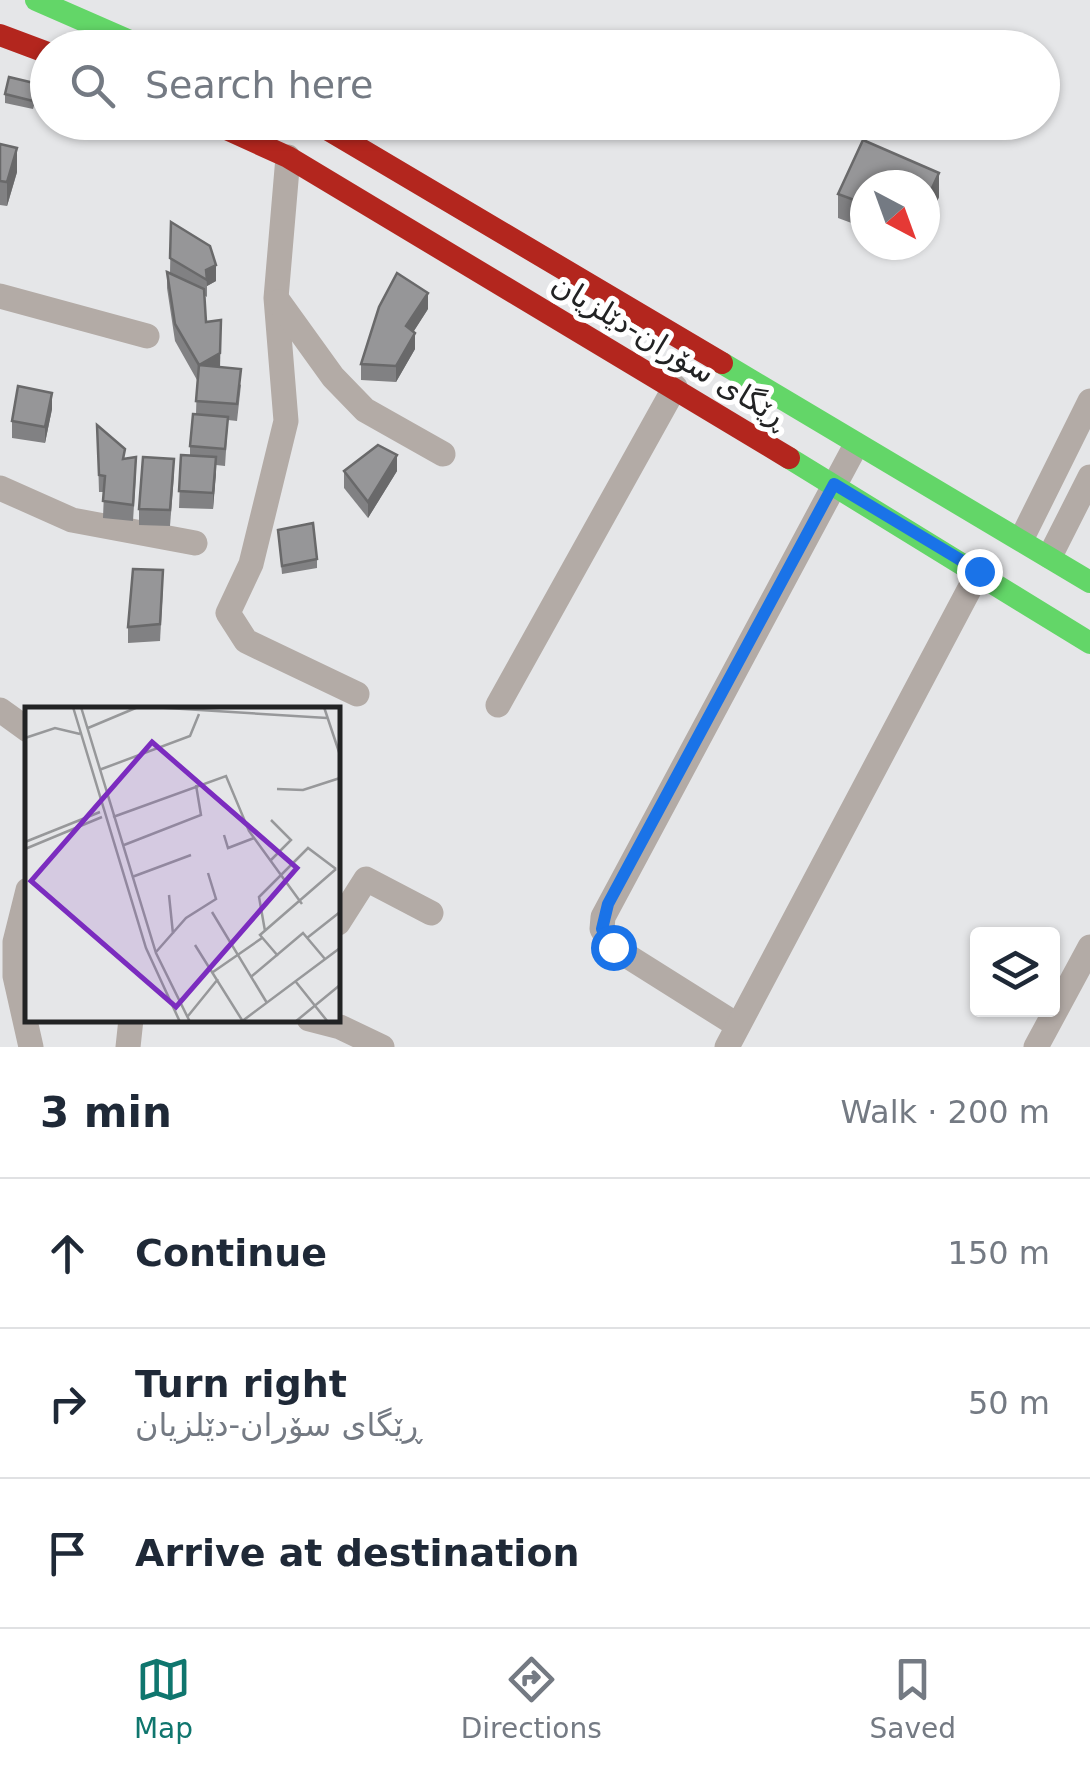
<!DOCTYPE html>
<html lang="en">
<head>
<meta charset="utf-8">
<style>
	body { margin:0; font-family:"DejaVu Sans",Vazirmatn,sans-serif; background:#f6f6f7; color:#1f2937 }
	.controls { position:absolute; right:30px; bottom:30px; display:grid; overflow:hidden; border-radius:10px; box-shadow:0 2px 8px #0004 }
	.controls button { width:90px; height:90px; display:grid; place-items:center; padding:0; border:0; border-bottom:2px solid #e0e1e3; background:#fff; color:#1f2937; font:50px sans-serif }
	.compass { position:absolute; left:850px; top:170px; width:90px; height:90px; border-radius:50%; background:#fff; box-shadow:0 2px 8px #0004; rotate:139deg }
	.stop { position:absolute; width:30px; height:30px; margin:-22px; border:8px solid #1a73e8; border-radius:50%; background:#fff }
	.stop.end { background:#1a73e8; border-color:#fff; box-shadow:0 2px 10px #0008 }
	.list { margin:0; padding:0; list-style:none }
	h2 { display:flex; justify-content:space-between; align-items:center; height:130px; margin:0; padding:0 40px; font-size:42px }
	h2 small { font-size:32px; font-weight:400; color:#747a83 }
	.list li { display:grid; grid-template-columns:65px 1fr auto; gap:30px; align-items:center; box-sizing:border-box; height:150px; padding:0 40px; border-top:2px solid #e0e1e3 }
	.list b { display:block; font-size:38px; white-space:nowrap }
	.list p { margin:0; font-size:32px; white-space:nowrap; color:#747a83 }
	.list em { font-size:32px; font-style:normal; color:#747a83 }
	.icon { flex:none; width:55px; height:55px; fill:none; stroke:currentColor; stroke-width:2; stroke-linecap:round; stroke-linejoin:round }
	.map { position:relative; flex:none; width:1090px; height:1047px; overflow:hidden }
	.search { position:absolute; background:#fff; box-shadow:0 2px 8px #0004; left:30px; right:30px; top:30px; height:110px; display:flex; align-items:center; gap:25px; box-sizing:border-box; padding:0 35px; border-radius:55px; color:#747a83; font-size:38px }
	.sheet { height:580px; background:#fff }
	nav { display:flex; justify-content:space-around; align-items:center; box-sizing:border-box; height:140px; border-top:2px solid #e0e1e3; background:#fff; font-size:28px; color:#747a83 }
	nav a { display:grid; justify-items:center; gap:5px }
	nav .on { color:#0f766e }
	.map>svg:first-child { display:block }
</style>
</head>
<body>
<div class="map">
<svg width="1090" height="1047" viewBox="0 0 1090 1047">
	<rect width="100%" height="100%" fill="#e5e6e8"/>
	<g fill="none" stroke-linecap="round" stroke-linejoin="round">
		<g stroke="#b3aba6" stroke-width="25">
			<path d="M288,157L276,298L286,421L251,564L228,613L246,641L357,694"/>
			<path d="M0,296L147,336"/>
			<path d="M279,302L333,377L365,410L443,454"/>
			<path d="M0,488L72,520L195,543"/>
			<path d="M1022,538L1090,401"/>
			<path d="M1050,556L1090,477"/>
			<path d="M498,705L675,387"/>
			<path d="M0,710L28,730"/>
			<path d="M28,890L15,942V976L31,1047"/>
			<path d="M338,923L366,879L431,913"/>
			<path d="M309,1019L340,1027L382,1047"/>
			<path d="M737,1025L613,947L602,929L603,917L856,445"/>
			<path d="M128,1047L131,1019"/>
			<path d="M727,1047L979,571"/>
			<path d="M1036,1047L1090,947"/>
		</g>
		<g stroke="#63d668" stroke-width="22">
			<path d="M36,0L146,48"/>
			<path d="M722,363L1090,582"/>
			<path d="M789,458L1090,643"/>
		</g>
		<g stroke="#b3261e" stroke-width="22">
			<path d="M0,35L48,53"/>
			<path d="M211,122L288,157L789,458"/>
			<path d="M315,122L722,363"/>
		</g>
	</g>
	<g fill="#818183">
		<path d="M38,92L33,109L5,103V94Z"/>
		<path d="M863,140L939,173V197L925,227V185H865V228L838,218V194Z"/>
		<path d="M0,144L17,172L7,206L0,205Z"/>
		<path d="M171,222L216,281L207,286V297L204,295L206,322L220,367L241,385L237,421L228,420L225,466L216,465L213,509L179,508L181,455H190V446L196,414L197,380L175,341L167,288V272L170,273Z"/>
		<path d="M428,309L414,331L415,349L396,382L361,380V364Z"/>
		<path d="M52,409L45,443L12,438V421Z"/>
		<path d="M97,425L136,474L133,521L103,518L104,492H99Z"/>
		<path d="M344,471H397L368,518L344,488Z"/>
		<path d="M174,475L170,526L139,525V509Z"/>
		<path d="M278,530L317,559V568L282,574Z"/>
		<path d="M163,587L160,641L128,643V627Z"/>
	</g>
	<g fill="#69696a">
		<path d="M17,148V172L7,206V182Z"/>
		<path d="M939,173V197L925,227V203Z"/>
		<path d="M216,265V281L207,286L206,270Z"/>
		<path d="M428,293V309L406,343V326Z"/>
		<path d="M221,320L220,369L199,365Z"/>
		<path d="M415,333V349L396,382V366Z"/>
		<path d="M52,393V409L45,443V427Z"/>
		<path d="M397,455V471L368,518V502Z"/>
		<path d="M216,457V474L213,509V493Z"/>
	</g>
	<g fill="#969698" stroke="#69696a" stroke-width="2.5">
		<path d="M9,77L38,84L33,101L5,94Z"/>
		<path d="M863,140L939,173L925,203V185H865V204L838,194Z"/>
		<path d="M0,144L17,148L7,182L0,181Z"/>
		<path d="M171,222L210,246L216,265L206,270L207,280L170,258Z"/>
		<path d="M167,272L204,289L206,322L221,320L220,353L199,365L175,324Z"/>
		<path d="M397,273L428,293L406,326L415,333L396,366L361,364L379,307Z"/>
		<path d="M199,365L241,369L237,404L196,401Z"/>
		<path d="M18,386L52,393L45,427L12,421Z"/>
		<path d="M193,414L228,417L225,449L190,446Z"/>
		<path d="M97,425L125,449L123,459L136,457L133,505L103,501L105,476L99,475Z"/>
		<path d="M378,445L397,455L368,502L344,471Z"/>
		<path d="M181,455L216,457L213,493L179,491Z"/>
		<path d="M143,457L174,459L170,510L139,509Z"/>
		<path d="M313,523L317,559L282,566L278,530Z"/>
		<path d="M133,569L163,570L160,624L128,627Z"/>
	</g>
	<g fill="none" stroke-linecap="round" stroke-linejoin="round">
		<path stroke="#1a73e8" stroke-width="12" d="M613,947L602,929L608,904L834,484L979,571"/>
	</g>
	<g text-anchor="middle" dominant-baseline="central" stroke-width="10" stroke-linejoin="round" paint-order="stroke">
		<g font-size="30" fill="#222324" stroke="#fff">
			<text transform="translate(670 350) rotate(31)">ڕێگای سۆران-دێلزیان</text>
		</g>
	</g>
	<g transform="translate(25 707)">
		<rect width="315" height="315" fill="#e5e6e8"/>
		<path fill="none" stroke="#97989a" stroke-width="2.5" d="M48,0L121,241L155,315M56,0L131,246L165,315M126,0L302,11M299,0L315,48M63,21L113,0M0,31L30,21L55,27M74,63L165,29L174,7M252,82L278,83L315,71M88,110L201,69L224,124L277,197M246,113L266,133L246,153M199,128L203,141L229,131M0,135L75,105M99,138L176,108L171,78M0,142L77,110M107,170L166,148M144,188L148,227M187,205L242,296M240,224L234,190L283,141L311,162M282,231L315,205M170,238L217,313M131,245L161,211L191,192L183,166M253,249L235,228L311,162M188,265L237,231M227,269L278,226L300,252M271,275L303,315M163,309L193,272M216,315L315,241M270,315L315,278"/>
		<path fill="#7b2cbf" fill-opacity="0.15" stroke="#7b2cbf" stroke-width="5" d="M127,35L272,161L151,300L6,174Z"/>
		<rect width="315" height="315" fill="none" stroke="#222324" stroke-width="5"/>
	</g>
</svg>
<div class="controls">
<button><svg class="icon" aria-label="layers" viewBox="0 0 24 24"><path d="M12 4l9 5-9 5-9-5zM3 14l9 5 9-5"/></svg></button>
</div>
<svg class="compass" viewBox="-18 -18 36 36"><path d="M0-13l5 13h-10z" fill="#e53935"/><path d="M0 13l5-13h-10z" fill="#747a83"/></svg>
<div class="stop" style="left:613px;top:947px"></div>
<div class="stop end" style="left:979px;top:571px"></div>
<div class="search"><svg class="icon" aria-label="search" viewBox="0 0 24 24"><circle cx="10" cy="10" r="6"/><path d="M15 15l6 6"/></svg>Search here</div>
</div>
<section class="sheet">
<h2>3 min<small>Walk · 200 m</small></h2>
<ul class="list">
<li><svg class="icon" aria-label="ahead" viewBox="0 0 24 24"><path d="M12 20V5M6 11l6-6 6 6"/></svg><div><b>Continue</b></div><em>150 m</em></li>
<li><svg class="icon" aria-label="right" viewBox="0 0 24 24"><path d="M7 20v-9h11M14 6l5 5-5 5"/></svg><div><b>Turn right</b><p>ڕێگای سۆران-دێلزیان</p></div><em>50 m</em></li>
<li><svg class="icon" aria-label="arrive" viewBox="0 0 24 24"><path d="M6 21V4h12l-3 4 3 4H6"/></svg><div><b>Arrive at destination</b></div></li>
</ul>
</section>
<nav>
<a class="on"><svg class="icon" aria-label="map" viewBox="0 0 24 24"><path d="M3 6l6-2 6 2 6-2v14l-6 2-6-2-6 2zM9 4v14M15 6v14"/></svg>Map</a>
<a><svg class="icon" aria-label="directions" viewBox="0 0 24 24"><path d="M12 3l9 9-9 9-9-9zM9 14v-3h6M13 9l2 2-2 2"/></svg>Directions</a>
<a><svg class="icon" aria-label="saved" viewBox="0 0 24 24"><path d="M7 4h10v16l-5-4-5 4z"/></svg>Saved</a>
</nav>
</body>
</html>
